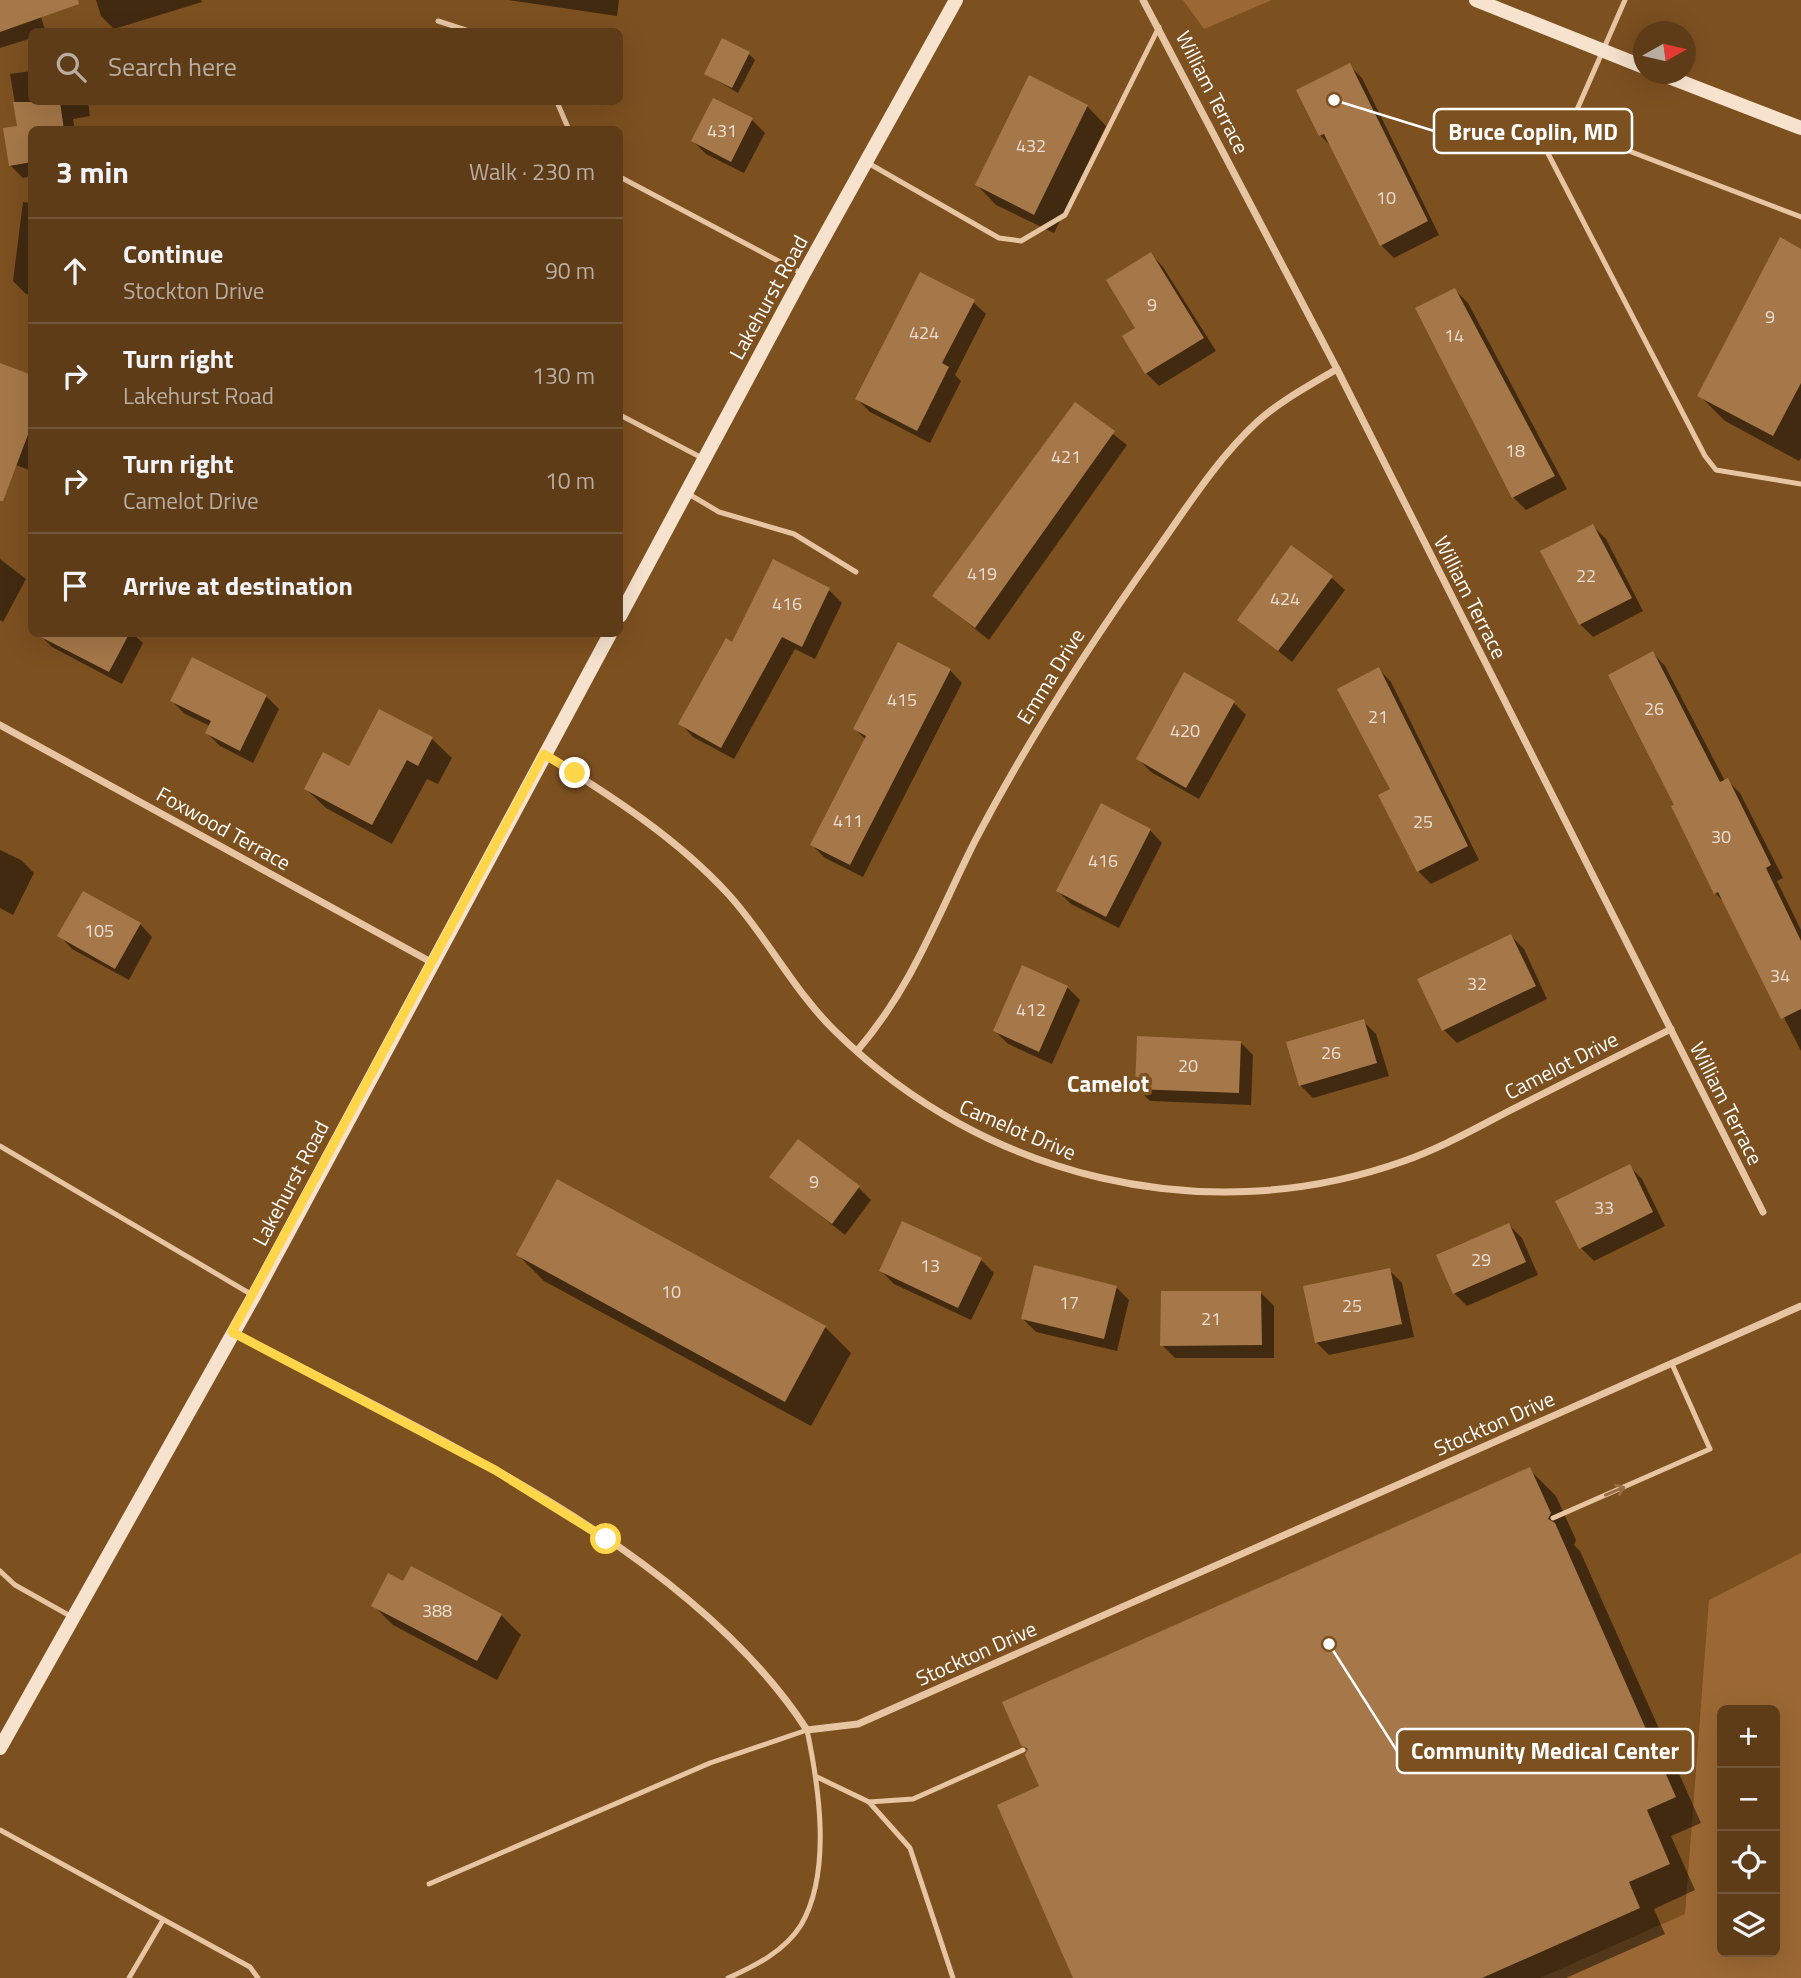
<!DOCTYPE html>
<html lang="en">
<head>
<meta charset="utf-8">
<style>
	body { margin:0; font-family:"Titillium Web",sans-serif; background:#674725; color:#f1f3f6 }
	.controls { position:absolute; right:21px; bottom:21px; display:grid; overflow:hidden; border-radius:10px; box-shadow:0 7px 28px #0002 }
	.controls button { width:63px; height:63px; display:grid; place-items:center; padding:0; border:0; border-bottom:2px solid #735637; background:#5e3c18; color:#f1f3f6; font:35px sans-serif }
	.compass { position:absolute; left:1633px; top:21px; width:63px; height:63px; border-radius:50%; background:#5e3c18; box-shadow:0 7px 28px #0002; rotate:82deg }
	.stop { position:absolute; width:21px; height:21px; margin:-16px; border:5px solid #ffd54a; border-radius:50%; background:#fff }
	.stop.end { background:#ffd54a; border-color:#fff; box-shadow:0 2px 7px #0008 }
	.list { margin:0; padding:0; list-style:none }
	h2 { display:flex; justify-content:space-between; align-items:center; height:91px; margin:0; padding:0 28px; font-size:30px }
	h2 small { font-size:23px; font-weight:400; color:#b9ada2 }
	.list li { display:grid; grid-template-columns:46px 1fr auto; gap:21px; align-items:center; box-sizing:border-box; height:105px; padding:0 28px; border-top:2px solid #735637 }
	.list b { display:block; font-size:26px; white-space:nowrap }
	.list p { margin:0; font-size:23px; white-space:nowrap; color:#b9ada2 }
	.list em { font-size:23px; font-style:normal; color:#b9ada2 }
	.icon { flex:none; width:38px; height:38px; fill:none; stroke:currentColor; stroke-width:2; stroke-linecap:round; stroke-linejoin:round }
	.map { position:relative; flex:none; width:1801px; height:1978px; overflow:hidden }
	.search { position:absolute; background:#5e3c18; box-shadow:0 7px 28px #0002; left:28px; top:28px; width:595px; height:77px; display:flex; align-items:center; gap:18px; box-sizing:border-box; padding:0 24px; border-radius:10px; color:#b9ada2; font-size:26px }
	.panel { position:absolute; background:#5e3c18; box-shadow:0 7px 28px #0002; left:28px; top:126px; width:595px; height:511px; border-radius:10px }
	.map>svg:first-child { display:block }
</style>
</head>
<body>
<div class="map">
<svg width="1801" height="1978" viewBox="0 0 1801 1978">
	<rect width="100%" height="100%" fill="#7d5020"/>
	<g fill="#9b6833" fill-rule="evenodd">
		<path d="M1183,0H1272L1204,29Z"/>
		<path d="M1801,1553V1978H1540L1685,1914L1709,1600ZM1722,1710H1775V1952H1722Z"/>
	</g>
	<g fill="#0007">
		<path d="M0,0H35L46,32H32V38L0,48Z"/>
		<path d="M96,0H201L202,2L114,29L101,16Z"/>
		<path d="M508,0H619L617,16Z"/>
		<path d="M749,54L755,60L738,93L706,74Z"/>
		<path d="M1349,65L1362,78L1439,235L1394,258L1381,245L1332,147L1320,135Z"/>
		<path d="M32,71V102H88L90,116L73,119L75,130H32V176L23,178L10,165L19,128L10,74Z"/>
		<path d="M1087,106L1106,126L1054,233L996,205L977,185Z"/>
		<path d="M752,120L765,133L744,173L706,154L693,141Z"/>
		<path d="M23,202L32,203V295L26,294L13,281Z"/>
		<path d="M1801,251V458L1799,461L1725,421L1699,395Z"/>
		<path d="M1151,254L1163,267L1216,351L1159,386L1146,373Z"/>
		<path d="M1455,290L1468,303L1567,489L1526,510L1513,497L1418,309Z"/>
		<path d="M973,302L986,314L955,375L961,381L930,443L870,412L857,399Z"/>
		<path d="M32,377V471L0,459V384Z"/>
		<path d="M1075,404L1127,445L989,640L934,596Z"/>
		<path d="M1593,526L1606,539L1643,611L1593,637L1580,624Z"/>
		<path d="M0,559L26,579L3,622L0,620Z"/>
		<path d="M1332,578L1345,590L1292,662L1239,620Z"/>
		<path d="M829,590L842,603L815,659L795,649L734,759L693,737L681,724L733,644Z"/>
		<path d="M39,634H133L143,643L122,684L52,647Z"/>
		<path d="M1653,653L1665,666L1725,781L1727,780L1740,793L1783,878L1777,881L1801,930V1051L1726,904L1715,893L1677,805Z"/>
		<path d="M1379,669L1391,682L1479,860L1431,884L1418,871L1392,790Z"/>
		<path d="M950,670L962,683L863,877L825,858L812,845L866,740L855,729Z"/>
		<path d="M266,696L279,709L253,763L220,746L207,733L210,726L185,714L172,701Z"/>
		<path d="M1233,702L1246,715L1199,799L1151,772L1138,759Z"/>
		<path d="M432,739L452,758L438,784L427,779L392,844L326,808L306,789L349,768Z"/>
		<path d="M1150,830L1162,843L1119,928L1071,904L1058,891Z"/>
		<path d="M0,850L21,860L34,873L13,915L0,908Z"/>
		<path d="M140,924L152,937L129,980L72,949L60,936Z"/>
		<path d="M1511,936L1524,949L1547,999L1457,1043L1444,1030L1420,980Z"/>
		<path d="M1067,987L1080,1000L1052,1064L1008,1044L995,1031Z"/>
		<path d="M1363,1021L1376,1034L1389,1076L1313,1098L1300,1085Z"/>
		<path d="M1240,1042L1253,1055L1251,1105L1150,1101L1137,1088Z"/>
		<path d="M1629,1166L1642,1179L1665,1226L1594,1261L1581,1248L1558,1202Z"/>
		<path d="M772,1177L858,1187L871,1200L845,1235Z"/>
		<path d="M1509,1225L1522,1238L1538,1275L1467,1306L1454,1293Z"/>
		<path d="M518,1255L825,1327L851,1353L811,1426L544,1281Z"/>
		<path d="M981,1260L994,1273L971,1320L894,1284L881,1271Z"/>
		<path d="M1389,1270L1402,1283L1414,1337L1329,1355L1316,1342Z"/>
		<path d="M1116,1287L1129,1300L1117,1351L1036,1332L1023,1319Z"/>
		<path d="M1261,1293L1274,1306V1358H1175L1162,1345Z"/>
		<path d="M1530,1470L1556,1496L1576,1540L1574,1545L1580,1551L1701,1823L1671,1836L1695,1890L1654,1909L1665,1934L1566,1978H1075L1041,1787L1029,1751L1022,1744Z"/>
		<path d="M373,1605L501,1615L521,1635L497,1680L393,1625Z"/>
	</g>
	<g fill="#a67849">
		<path d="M0,0H78L79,4L0,32Z"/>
		<path d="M722,38L750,52L732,88L704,74Z"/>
		<path d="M1350,63L1428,221L1380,246L1324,134L1319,136L1296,90Z"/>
		<path d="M1029,75L1088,105L1034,215L975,185Z"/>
		<path d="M713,98L753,118L731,162L691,141Z"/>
		<path d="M13,102H60L64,130H32V162L9,166L3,128L17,126Z"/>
		<path d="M1780,237L1801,249V383L1773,436L1697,396Z"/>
		<path d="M1151,252L1204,338L1145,374L1122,336L1135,328L1106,280Z"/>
		<path d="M920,272L975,300L942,363L949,367L917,431L855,399Z"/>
		<path d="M1455,288L1555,476L1512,498L1415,308Z"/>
		<path d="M0,363L32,375V424L3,501H0Z"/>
		<path d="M1075,402L1115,431L975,628L932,596Z"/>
		<path d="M1593,524L1632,598L1579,625L1540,551Z"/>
		<path d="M1291,545L1333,576L1278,651L1237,620Z"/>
		<path d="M773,559L830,588L802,647L782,637L721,748L678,724L726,638L732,642Z"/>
		<path d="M35,634H129L109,672Z"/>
		<path d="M898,642L951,669L850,865L810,845L866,736L853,729Z"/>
		<path d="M1653,651L1720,782L1728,778L1771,865L1766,868L1801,941V1009L1781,1019L1718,892L1714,894L1671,806L1674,805L1608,675Z"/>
		<path d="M192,657L267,695L240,751L205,733L211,721L170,701Z"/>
		<path d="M1379,667L1468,846L1417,872L1378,795L1390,789L1337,689Z"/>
		<path d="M1184,672L1235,701L1186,788L1136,759Z"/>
		<path d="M379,709L433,737L418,766L407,760L372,825L304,789L323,752L349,766Z"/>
		<path d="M1101,803L1151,829L1106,917L1056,891Z"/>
		<path d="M83,891L141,923L115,969L57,936Z"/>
		<path d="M1511,934L1536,986L1442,1031L1417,979Z"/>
		<path d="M1022,965L1068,986L1039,1052L993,1031Z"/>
		<path d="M1364,1019L1377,1063L1299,1086L1286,1042Z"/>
		<path d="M1137,1036L1241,1041L1239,1093L1135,1089Z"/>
		<path d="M798,1139L860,1186L832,1224L769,1177Z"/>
		<path d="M1630,1164L1653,1212L1579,1249L1555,1201Z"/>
		<path d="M557,1179L826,1326L785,1402L516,1255Z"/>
		<path d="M902,1221L982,1258L958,1308L879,1271Z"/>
		<path d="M1509,1223L1526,1262L1453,1294L1436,1255Z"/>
		<path d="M1034,1265L1117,1286L1104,1339L1021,1319Z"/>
		<path d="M1390,1268L1402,1324L1315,1343L1303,1286Z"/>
		<path d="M1161,1291H1261L1262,1345L1160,1346Z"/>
		<path d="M1530,1467L1551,1513L1548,1519L1555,1523L1676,1797L1647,1810L1670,1864L1629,1882L1640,1908L1482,1978H1073L997,1805L1039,1786L1025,1755L1028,1749L1021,1745L1002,1702Z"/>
		<path d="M411,1566L502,1614L477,1661L371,1606L388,1573L403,1581Z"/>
	</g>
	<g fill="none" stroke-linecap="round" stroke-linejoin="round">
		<g stroke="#e7c5a3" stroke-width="5">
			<path d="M1625,0L1569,128L1542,142L1705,456L1716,470L1801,484"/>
			<path d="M438,21L472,32"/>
			<path d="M557,102L569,130"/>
			<path d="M1569,128L1801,217"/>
			<path d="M868,163L999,238L1021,241L1065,215L1159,27"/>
			<path d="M620,177L801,273"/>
			<path d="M620,415L704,459"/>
			<path d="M687,493L719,512L794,534L856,572"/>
			<path d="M0,1146L254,1296"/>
			<path d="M1553,1518L1710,1449L1672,1364"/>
			<path d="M0,1571L15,1585L72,1617"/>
			<path d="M817,1777L869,1802L910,1848L953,1978"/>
			<path d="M869,1802L913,1799L1023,1750"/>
			<path d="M0,1830L250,1967L258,1978"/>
			<path d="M429,1884L710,1763L807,1730C819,1787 832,1872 801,1925C785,1951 755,1966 728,1978"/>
			<path d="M129,1978L163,1920"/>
		</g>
		<g stroke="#e7c5a3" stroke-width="7">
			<path d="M1143,0L1337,369L1763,1212"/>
			<path d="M0,725L431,962"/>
			<path d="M545,755C610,795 677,838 729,895C767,937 793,990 835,1031C984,1178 1205,1232 1404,1161C1441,1148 1476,1128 1511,1110C1565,1083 1618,1056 1671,1029"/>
			<path d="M857,1051C913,986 938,914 976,839C1029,738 1090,644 1156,551C1187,507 1217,459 1257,422C1280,401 1310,385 1337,369"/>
			<path d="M233,1332C422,1432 688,1546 807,1730L858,1724L1801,1306"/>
		</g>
		<g stroke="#f6e2cd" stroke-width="14">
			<path d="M1476,0L1644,67"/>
			<path d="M1661,74L1801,128"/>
			<path d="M620,616L803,275L956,0"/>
			<path d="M0,1748L254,1296L610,634"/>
		</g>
	</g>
	<defs><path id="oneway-shaft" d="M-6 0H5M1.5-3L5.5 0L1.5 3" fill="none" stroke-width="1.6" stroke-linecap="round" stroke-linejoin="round" transform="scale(1.75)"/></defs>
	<use stroke="#986d41" href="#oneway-shaft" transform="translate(1615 1491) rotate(-23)"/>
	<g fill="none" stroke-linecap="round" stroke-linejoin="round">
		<path stroke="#ffd54a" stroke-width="9" d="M575,773L544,754L232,1332L495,1470L606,1539"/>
	</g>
	<g text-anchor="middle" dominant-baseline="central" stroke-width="7" stroke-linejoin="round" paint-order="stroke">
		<g font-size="18" fill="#e9ddd2">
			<text x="722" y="130">431</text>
			<text x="1031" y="145">432</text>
			<text x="1386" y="197">10</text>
			<text x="1152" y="304">9</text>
			<text x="1770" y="316">9</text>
			<text x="924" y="332">424</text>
			<text x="1454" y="335">14</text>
			<text x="1515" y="450">18</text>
			<text x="1066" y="456">421</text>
			<text x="982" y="573">419</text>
			<text x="1586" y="575">22</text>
			<text x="1285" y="598">424</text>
			<text x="787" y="603">416</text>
			<text x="902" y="699">415</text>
			<text x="1654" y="708">26</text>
			<text x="1378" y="716">21</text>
			<text x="1185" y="730">420</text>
			<text x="848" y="820">411</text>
			<text x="1423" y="821">25</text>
			<text x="1721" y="836">30</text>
			<text x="1103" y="860">416</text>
			<text x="99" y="930">105</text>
			<text x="1780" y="975">34</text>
			<text x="1477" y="983">32</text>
			<text x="1031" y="1009">412</text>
			<text x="1331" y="1052">26</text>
			<text x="1188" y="1065">20</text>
			<text x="814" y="1181">9</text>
			<text x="1604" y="1207">33</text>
			<text x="1481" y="1259">29</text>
			<text x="930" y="1265">13</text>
			<text x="671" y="1291">10</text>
			<text x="1069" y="1302">17</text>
			<text x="1352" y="1305">25</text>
			<text x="1211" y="1318">21</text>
			<text x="437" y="1610">388</text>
		</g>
		<g font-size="21" fill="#fff" stroke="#7d5020">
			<text transform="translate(1213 92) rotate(63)">William Terrace</text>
			<text transform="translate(768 297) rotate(-61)">Lakehurst Road</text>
			<text transform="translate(1471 597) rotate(63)">William Terrace</text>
			<text transform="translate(1050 676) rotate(-58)">Emma Drive</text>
			<text transform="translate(224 828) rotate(29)">Foxwood Terrace</text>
			<text transform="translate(1561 1065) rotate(-27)">Camelot Drive</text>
			<text transform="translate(1727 1103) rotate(63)">William Terrace</text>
			<text transform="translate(1018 1129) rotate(23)">Camelot Drive</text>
			<text transform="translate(290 1183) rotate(-62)">Lakehurst Road</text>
			<text transform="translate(1494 1423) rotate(-24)">Stockton Drive</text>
			<text transform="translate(976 1653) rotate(-24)">Stockton Drive</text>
		</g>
		<g font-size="23" font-weight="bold" fill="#fff" stroke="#7d5020">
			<text x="1108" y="1083">Camelot</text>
		</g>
	</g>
	<path fill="none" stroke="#fff" stroke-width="2.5" d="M1334 100L1434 131M1329 1644L1397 1751"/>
	<g fill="#fff" stroke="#7d5020" stroke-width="2.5">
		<circle cx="1334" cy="100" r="7"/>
		<circle cx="1329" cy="1644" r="7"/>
	</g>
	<g fill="#7d5020" stroke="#fff" stroke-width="2.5">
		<rect x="1434" y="109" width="198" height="44" rx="7"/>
		<rect x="1397" y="1729" width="296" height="44" rx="7"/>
	</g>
	<g font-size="23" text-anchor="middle" font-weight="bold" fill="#fff">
		<text x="1533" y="140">Bruce Coplin, MD</text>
		<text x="1545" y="1759">Community Medical Center</text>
	</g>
</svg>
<div class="controls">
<button>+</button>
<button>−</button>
<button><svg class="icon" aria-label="locate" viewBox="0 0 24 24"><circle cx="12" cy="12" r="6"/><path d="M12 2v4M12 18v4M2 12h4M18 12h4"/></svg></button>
<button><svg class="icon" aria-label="layers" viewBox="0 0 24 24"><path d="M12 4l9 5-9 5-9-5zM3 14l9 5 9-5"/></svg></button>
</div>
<svg class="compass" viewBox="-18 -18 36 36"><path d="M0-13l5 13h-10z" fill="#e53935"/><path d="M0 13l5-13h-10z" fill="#b9ada2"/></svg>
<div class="stop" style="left:606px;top:1539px"></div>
<div class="stop end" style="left:575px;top:773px"></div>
<div class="search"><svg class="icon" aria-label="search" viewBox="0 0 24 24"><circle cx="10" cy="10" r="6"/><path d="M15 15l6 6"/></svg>Search here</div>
<section class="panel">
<h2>3 min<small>Walk · 230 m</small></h2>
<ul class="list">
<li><svg class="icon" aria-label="ahead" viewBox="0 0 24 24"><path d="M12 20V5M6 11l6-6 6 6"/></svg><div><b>Continue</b><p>Stockton Drive</p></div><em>90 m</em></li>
<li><svg class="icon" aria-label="right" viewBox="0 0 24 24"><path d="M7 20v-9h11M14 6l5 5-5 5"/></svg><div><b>Turn right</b><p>Lakehurst Road</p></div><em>130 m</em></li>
<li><svg class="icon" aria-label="right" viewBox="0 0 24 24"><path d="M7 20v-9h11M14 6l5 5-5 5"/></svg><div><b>Turn right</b><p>Camelot Drive</p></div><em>10 m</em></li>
<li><svg class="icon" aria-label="arrive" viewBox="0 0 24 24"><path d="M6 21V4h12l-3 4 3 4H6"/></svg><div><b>Arrive at destination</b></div></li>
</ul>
</section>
</div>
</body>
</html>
